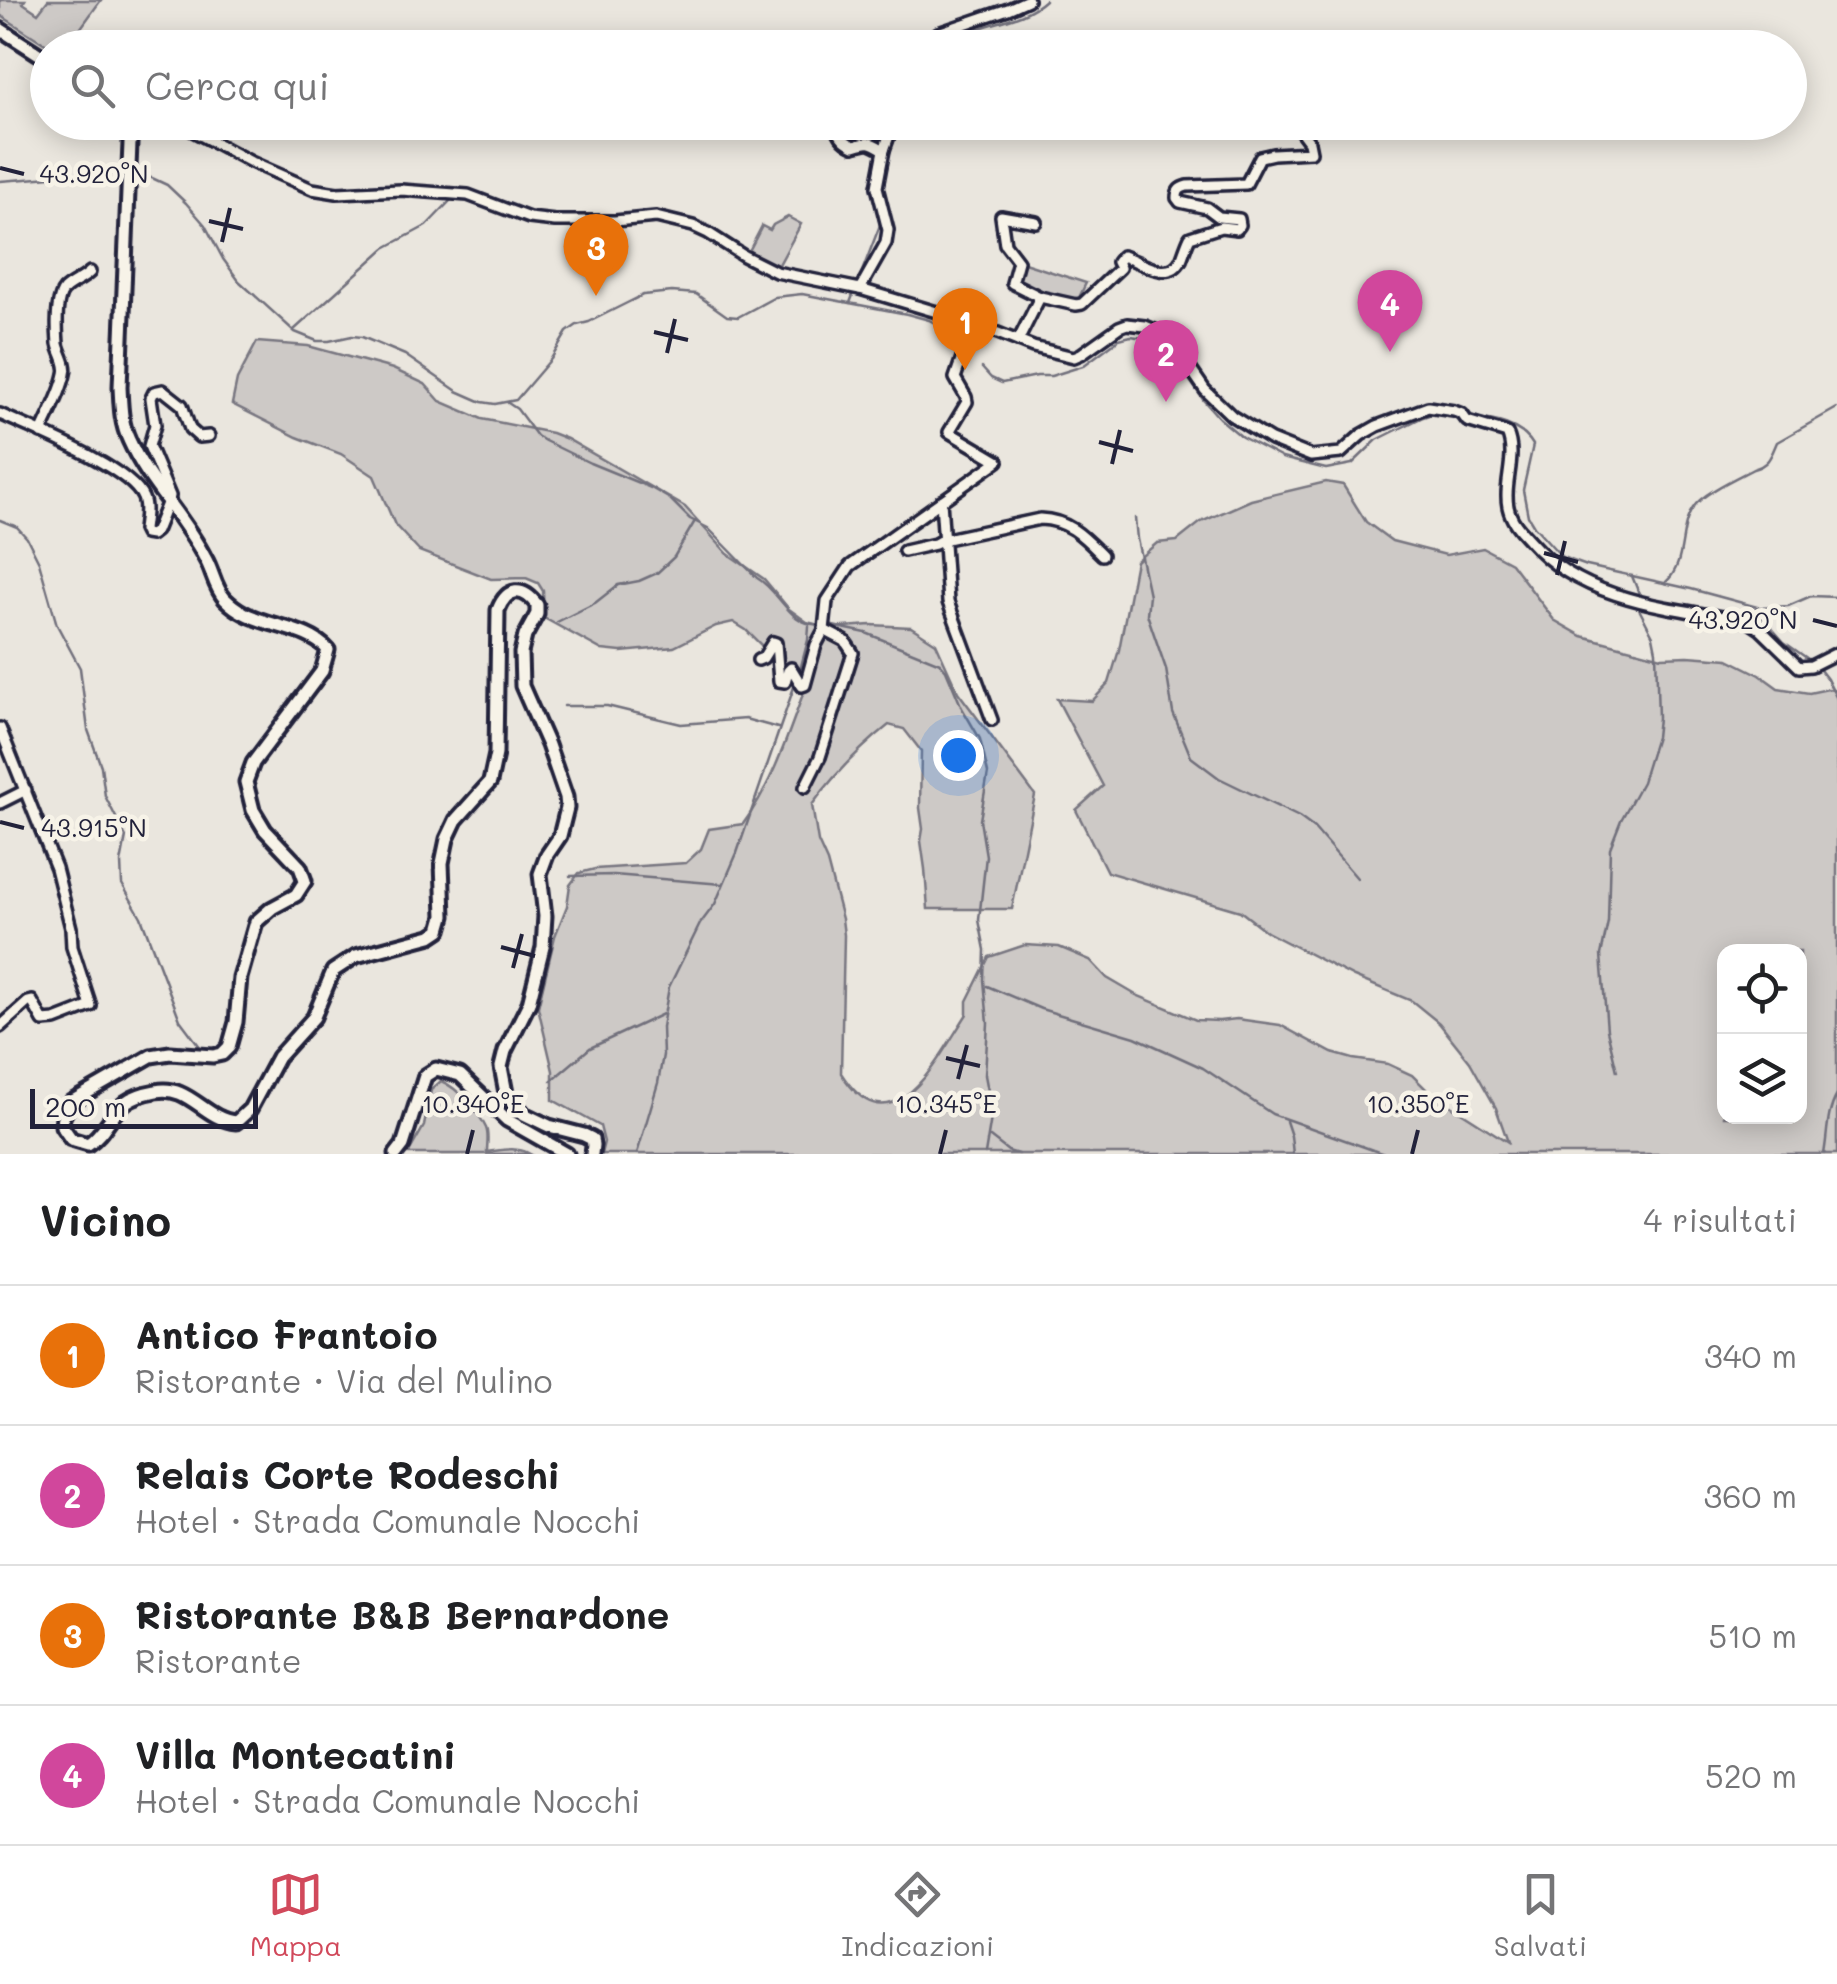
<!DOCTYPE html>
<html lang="it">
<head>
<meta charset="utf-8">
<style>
	body { margin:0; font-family:Mali,sans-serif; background:#f2f2f2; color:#202124 }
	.controls { position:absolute; right:30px; bottom:30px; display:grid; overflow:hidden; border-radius:20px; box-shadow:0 5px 25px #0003 }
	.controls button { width:90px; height:90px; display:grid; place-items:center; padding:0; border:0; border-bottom:2px solid #e0e0e0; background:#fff; color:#202124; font:50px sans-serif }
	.scale { position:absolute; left:30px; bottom:25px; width:228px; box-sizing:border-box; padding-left:10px; border:5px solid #22223b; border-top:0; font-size:28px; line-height:35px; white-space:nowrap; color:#22223b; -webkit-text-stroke:8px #f7f3e8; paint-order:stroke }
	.you { position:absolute; left:958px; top:755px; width:35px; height:35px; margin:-25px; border:8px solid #fff; border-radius:50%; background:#1a73e8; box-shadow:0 0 0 15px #1a73e833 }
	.badge { display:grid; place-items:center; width:65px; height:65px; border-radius:50%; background:#d1495b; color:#fff; font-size:32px; font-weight:700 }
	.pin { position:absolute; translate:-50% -82px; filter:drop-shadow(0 2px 5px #0008) }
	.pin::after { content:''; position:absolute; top:52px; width:35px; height:30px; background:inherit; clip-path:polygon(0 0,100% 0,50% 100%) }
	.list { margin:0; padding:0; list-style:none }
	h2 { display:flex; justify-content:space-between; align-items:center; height:130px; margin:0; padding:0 40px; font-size:42px }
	h2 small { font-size:32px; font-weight:400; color:#757577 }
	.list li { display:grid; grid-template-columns:65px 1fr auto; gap:30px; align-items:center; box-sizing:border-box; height:140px; padding:0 40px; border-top:2px solid #e0e0e0 }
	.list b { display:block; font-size:38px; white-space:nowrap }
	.list p { margin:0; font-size:32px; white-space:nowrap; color:#757577 }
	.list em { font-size:32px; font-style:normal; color:#757577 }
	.icon { flex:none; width:55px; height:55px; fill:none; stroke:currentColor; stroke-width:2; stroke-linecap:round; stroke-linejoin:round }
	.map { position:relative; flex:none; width:1837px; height:1154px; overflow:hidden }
	.search { position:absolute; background:#fff; box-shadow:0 5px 25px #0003; left:30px; right:30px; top:30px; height:110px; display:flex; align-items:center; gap:25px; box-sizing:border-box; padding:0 35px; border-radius:55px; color:#757577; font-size:38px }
	.sheet { height:690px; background:#fff }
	nav { display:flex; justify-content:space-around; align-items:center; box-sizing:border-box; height:140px; border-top:2px solid #e0e0e0; background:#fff; font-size:28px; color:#757577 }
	nav a { display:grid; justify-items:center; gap:5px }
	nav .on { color:#d1495b }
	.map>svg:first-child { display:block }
</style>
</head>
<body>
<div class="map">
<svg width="1837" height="1154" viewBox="0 0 1837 1154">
	<rect width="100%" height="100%" fill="#eae6de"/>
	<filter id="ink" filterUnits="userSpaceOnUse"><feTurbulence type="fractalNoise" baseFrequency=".01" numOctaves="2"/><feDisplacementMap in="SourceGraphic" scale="20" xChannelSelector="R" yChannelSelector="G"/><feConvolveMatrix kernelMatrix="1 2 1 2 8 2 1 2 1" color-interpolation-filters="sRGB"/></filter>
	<g filter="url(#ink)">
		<g fill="#cdc9c6" stroke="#787680" stroke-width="2.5" fill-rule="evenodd">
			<path d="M0,0H25L23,3L38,13L48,0H101L80,29L98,47H50L0,15Z"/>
			<path d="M788,217L801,224L776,270L753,258L754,256L748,253L762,226L770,230L773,225Z"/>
			<path d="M1021,262L1086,283L1076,304L1016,284Z"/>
			<path d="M257,342L308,346L393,369L425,384L440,401L482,419L552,433L567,439L685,507L728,554L764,579L789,609L807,622L830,628L871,625L911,627L936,643L958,692L1035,795L1012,909H928L925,869L921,841L923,829L920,808L921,751L904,729L889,725C860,748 834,775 812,805L818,842L827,862L842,919L844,935L841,1073C892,1154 938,1058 967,1014V1001L989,957L1025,945L1059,947L1090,960L1107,978L1136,995L1196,1020L1219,1021L1237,1019L1280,1025L1332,1053L1353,1059L1388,1064L1412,1075L1428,1091L1508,1142L1496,1108L1470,1062L1439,1023L1412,1001L1354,977L1267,932L1240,911L1107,872L1076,810L1103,786L1057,699L1092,701L1109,683L1119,650L1136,561L1157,543L1177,541L1201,522L1251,500L1326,482L1343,485L1366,522L1392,541L1446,555L1483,548L1511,563L1554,620L1582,636L1662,657L1688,656L1728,659L1760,675L1778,688L1809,693L1828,689L1837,691V1154H601L604,1142L600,1126L553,1100V1071L538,1007L555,936L567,906L570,885L579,873L595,869L686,863L701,849L709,829L743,824C774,782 790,729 808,680L772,656L746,630L733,622L716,626L674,647L621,652L602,650L544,618L543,591L538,583L526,578L491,579L419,551L395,525L374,476L341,454L297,437L232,404L237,380ZM1724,952H1800V1116H1724Z"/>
			<path d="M441,1081C458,1088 478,1111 486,1128C489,1135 487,1144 487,1152C502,1150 516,1146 530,1154H408L424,1126L431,1090Z"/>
		</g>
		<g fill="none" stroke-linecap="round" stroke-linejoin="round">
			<g stroke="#716f7b" stroke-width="2.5">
				<path d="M944,48C971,21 1017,26 1045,0"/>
				<path d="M131,175L152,178L167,185L186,203L205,225L223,259L239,281L295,332L317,341H329L352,336L362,337L405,355L457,391L482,402L495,404L516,400L551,359L567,332L577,325L589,322L643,295L672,292L696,294L727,316L738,317L775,297L802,294L907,314L929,320L950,331L964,344"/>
				<path d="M0,181L103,173L123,174"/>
				<path d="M858,282L880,225L872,188L884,122"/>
				<path d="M850,303L853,295"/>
				<path d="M294,330L385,248L426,226L452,199"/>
				<path d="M982,368L991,378L1002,383L1037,376H1051L1083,366L1119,339L1131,336L1143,338L1154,341L1173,356L1204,401L1219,418L1242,437L1282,458L1326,469L1352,464L1377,440L1423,417L1435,413L1456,416"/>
				<path d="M508,403L517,409L537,436L545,441L590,463L651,488L670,499L690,519L708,528L757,578C780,591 790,627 819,624"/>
				<path d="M1469,417C1492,420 1520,423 1533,445L1523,490L1528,516L1534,526L1562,557L1587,566L1691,589L1761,608L1788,606L1811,596L1837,597"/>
				<path d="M1135,518L1137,539L1149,595L1147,614L1166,669L1173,713L1191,757L1219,778L1299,817L1314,828L1357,878"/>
				<path d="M0,520L17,527L27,538L39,562L57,625L80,668L88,730L101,766L105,796L126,837L121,863L122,884L141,917L180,1020L201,1048"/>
				<path d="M1632,576L1640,596"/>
				<path d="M1666,582C1687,563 1678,529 1693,508C1701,494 1738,477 1753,469C1769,465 1771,456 1777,442L1837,408"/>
				<path d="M1755,609L1784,642L1811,661"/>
				<path d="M557,622L595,603L618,585L639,581L657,573L674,557L695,521"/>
				<path d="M828,625L866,633L940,663L946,670L962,708L980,739L988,773L980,820L986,856L979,920L985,950L984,980L988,1023L985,1075L992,1112L985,1154"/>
				<path d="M1817,666L1827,679L1837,699"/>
				<path d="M800,670L808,640L809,626"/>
				<path d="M564,706H607L681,724L745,719L778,728"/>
				<path d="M1837,746V771"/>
				<path d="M570,876L614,875L722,884"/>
				<path d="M987,986L1041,1009L1135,1037L1203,1068L1272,1114L1384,1154"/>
				<path d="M1617,1071L1607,1030L1601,955L1608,922L1610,848L1621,820L1642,782L1656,737L1658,718L1656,651L1653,636L1640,611L1639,604"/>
				<path d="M551,1081L590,1048L663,1014"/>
				<path d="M1286,1121L1291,1136L1293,1154"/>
				<path d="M990,1137L1008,1151L1018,1154"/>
				<path d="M637,1154L658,1083L663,1055L662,1027L669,987L700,924L715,904L737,853L794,687"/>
				<path d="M1824,1154C1828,1133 1826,1114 1837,1095"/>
			</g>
			<g stroke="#22223b" stroke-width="16">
				<g id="street">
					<path d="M916,48L938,33L1008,9L1028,0"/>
					<path d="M176,122L251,162L312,189L337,193L401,190L468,195L529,218L555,221H615L656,217L693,226L708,233L744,256L776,272L860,289L970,322L1033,347L1074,357L1081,354L1119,327L1127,324L1145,326L1157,331L1174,345L1205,390L1232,416L1271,440L1311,456L1341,453L1361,435L1377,426L1428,407L1454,411L1462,414L1467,421L1507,433C1519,459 1499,490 1511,516C1515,526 1523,533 1530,541C1583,602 1672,608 1748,621L1760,629L1799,667L1811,666L1837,653"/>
					<path d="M834,122C839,134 842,141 854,146C870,141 869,141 884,150"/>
					<path d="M1036,222L1001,216L1005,244L1018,261L1012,283L1040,297L1076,305L1082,304L1120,268L1117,262L1122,256C1139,260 1168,284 1181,260C1184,253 1186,245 1190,237L1221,227L1237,229L1240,225L1239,219L1219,217L1207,208L1180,202L1177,198C1177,190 1180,188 1187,186L1246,184L1260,157L1273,154L1311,152L1309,142L1294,122"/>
					<path d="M860,289L886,243L888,230L877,187L884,150L894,122"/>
					<path d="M1018,341L1040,297"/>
					<path d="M0,414C32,429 130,467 143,498C147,507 144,520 143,530L145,534L151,535L156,531L170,496L149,446L155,425L151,398L154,392L163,390L182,405L190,429L199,437L209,436"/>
					<path d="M41,433C49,414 61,394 65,374C68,364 60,354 58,344C57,331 55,300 64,290C71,283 82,280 90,272"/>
					<path d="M941,501L948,602L992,720"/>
					<path d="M904,551L935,544L942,540L1040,519C1068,520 1083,536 1102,555"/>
					<path d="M758,660L763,658L773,642L776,643L779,681L785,682L788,671L791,668L802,686L805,685L816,645L824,630L827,601L850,566L998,461L949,432L967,402L966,397L955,378L968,340L970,322"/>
					<path d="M0,728L56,868L71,928L72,947L91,1006L55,1020L43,1021L32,1001L28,1002L0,1027"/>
					<path d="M805,787L820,757L853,653L845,641L824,630"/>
					<path d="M0,803L26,790"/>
				</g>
			</g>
			<g stroke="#22223b" stroke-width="19">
				<g id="secondary">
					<path d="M0,29L48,60"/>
					<path d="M127,122L130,143L120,387C121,406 121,423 129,440C148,483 184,516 205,558C213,571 214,587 225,599C230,604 238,610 244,613C269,627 309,628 328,650L322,671L253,763L246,782L253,810L265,830L300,867L305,881L296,895L272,908L256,922L240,978L236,1022L229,1047L222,1054L213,1056L170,1053L151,1056L71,1102L63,1117L62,1126L71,1139L88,1144C105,1133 110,1114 126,1102C134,1096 145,1093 156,1091C189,1084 205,1120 236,1122L250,1109L278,1057L314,1017L333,971L356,956L431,936L440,930L444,916L442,863L447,839L456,820L490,782L496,754L498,610C507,587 523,586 537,605V614L525,636L521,653L522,686L548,745L566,797L567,808L560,836L547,855L540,874L545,916L543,947L529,1003L505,1051L501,1067L506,1093L524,1114L549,1126L584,1135L592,1139L593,1145L592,1154"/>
					<path d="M396,1154L403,1145L425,1076L436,1069L460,1075L507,1120L567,1154"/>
				</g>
			</g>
			<use href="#street" stroke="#f7f3e8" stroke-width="9"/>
			<use href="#secondary" stroke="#f7f3e8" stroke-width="11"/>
		</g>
	</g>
	<path fill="none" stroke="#22223b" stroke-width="4" d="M0,168L24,174M209,221L243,229M222,242L230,208M654,332L688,340M667,353L675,319M1099,442L1133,451M1112,464L1120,430M1544,553L1578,562M1557,575L1565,541M1813,620L1837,626M0,822L24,828M501,947L535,956M513,968L522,934M946,1058L980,1066M958,1079L967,1045M467,1154L473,1130M940,1154L946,1130M1412,1154L1418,1130"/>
	<g font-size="25" text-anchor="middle" fill="#22223b" stroke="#f7f3e8" stroke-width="9" stroke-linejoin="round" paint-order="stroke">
		<text x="94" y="183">43.920°N</text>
		<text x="1743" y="629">43.920°N</text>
		<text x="94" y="837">43.915°N</text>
		<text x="473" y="1113">10.340°E</text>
		<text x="946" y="1113">10.345°E</text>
		<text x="1418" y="1113">10.350°E</text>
	</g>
</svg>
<div class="controls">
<button><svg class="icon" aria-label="locate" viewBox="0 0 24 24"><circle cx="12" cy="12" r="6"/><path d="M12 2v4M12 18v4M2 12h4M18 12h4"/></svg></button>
<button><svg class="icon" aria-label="layers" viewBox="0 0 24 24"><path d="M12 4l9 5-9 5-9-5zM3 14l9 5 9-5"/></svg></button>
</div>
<div class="scale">200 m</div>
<div class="you"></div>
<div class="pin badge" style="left:965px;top:370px;background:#e8710a">1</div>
<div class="pin badge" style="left:1166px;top:402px;background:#d1479c">2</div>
<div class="pin badge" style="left:596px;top:296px;background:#e8710a">3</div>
<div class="pin badge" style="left:1390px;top:352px;background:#d1479c">4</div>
<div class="search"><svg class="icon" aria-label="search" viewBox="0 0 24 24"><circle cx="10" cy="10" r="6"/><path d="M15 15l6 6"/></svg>Cerca qui</div>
</div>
<section class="sheet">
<h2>Vicino<small>4 risultati</small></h2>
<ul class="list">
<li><span class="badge" style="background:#e8710a">1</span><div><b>Antico Frantoio</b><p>Ristorante · Via del Mulino</p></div><em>340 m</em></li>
<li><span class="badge" style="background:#d1479c">2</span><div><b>Relais Corte Rodeschi</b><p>Hotel · Strada Comunale Nocchi</p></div><em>360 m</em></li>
<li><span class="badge" style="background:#e8710a">3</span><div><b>Ristorante B&amp;B Bernardone</b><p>Ristorante</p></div><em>510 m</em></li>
<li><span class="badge" style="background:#d1479c">4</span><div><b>Villa Montecatini</b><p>Hotel · Strada Comunale Nocchi</p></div><em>520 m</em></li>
</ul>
</section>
<nav>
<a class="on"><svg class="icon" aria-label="map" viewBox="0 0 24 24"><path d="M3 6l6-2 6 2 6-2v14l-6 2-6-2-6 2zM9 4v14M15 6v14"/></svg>Mappa</a>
<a><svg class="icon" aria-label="directions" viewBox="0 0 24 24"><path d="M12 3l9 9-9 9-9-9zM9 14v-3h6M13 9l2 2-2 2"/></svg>Indicazioni</a>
<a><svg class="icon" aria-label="saved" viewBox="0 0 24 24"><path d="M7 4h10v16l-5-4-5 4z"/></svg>Salvati</a>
</nav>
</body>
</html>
